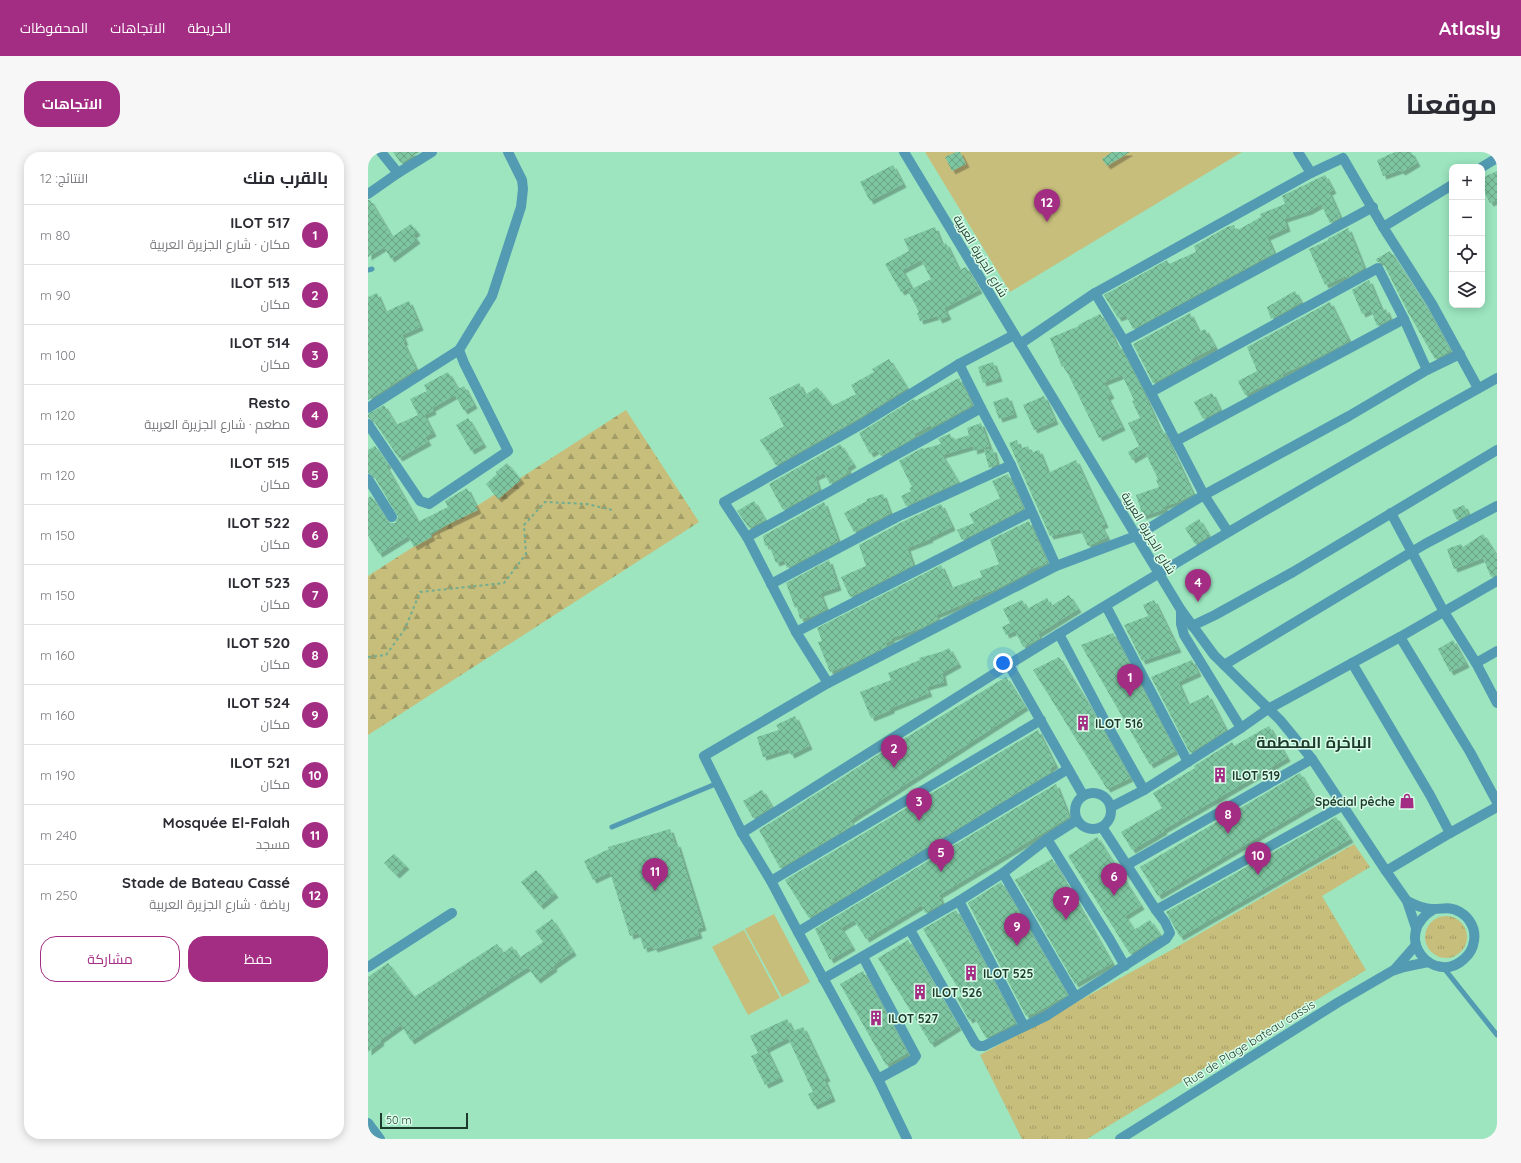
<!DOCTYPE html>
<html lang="ar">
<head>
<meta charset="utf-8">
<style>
	body { margin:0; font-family:Quicksand,Cairo,sans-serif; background:#f7f7f7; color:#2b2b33; direction:rtl }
	.controls { position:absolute; right:12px; top:12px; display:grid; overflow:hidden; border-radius:8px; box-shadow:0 2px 10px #0003 }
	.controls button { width:36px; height:36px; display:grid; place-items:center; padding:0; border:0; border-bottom:1px solid #e1e1e2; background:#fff; color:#2b2b33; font:20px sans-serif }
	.scale { position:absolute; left:12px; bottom:10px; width:88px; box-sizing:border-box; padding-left:4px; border:2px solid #1d3b2c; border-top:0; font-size:11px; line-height:14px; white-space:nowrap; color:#1d3b2c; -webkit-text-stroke:3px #dafde9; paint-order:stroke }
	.you { position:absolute; left:635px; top:511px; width:14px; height:14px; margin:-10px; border:3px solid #fff; border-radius:50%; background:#1a73e8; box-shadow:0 0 0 6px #1a73e833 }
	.badge { display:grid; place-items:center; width:26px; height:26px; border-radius:50%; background:#a42d84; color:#fff; font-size:13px; font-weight:700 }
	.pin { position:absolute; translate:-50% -33px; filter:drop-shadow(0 1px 2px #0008) }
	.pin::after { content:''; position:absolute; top:21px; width:14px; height:12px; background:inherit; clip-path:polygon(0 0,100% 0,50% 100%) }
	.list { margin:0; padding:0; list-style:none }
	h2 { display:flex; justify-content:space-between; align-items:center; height:52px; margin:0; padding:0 16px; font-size:17px }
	h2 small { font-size:13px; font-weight:400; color:#7c7c81 }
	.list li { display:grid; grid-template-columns:26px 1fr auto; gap:12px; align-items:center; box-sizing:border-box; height:60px; padding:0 16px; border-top:1px solid #e1e1e2 }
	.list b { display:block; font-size:15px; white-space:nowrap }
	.list p { margin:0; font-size:13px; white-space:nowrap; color:#7c7c81 }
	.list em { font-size:13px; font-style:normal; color:#7c7c81 }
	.actions { display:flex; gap:8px; padding:12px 16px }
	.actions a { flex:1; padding:9px 0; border:1px solid #a42d84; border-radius:16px; text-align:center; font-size:14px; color:#a42d84 }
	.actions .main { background:#a42d84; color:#fff }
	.icon { flex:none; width:22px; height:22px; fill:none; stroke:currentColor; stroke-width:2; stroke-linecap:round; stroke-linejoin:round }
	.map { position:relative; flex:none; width:1129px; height:987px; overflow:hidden; direction:ltr; border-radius:16px }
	header { display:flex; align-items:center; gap:24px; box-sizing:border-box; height:56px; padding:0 20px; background:#a42d84; color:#fff }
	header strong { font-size:19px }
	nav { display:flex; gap:22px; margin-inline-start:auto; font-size:14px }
	.intro { display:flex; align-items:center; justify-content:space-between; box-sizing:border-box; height:96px; padding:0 24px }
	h1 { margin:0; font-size:28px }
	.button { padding:10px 18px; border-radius:16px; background:#a42d84; color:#fff; font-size:14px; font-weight:700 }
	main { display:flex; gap:24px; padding:0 24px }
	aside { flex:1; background:#fff; border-radius:16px; box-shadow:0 2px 10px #0003 }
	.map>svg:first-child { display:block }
</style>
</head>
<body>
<header>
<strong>Atlasly</strong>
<nav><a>الخريطة</a><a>الاتجاهات</a><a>المحفوظات</a></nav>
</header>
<div class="intro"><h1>موقعنا</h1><a class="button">الاتجاهات</a></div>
<main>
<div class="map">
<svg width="1129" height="987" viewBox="0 0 1129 987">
	<defs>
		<pattern id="grass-tufts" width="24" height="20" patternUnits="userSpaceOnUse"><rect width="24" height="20" fill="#c8be7c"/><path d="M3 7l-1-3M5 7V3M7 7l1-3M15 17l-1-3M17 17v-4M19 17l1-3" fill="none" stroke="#a29c66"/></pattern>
		<pattern id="forest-firs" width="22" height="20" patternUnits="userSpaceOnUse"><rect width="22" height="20" fill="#c8be7c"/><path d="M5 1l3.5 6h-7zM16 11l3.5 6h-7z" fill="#a29c66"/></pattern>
		<pattern id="building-cross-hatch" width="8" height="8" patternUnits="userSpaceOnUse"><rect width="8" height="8" fill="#7ec6a1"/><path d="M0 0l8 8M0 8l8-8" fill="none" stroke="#67a283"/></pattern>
		<filter id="shadow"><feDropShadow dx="3.5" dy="3.5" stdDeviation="0" flood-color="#0004"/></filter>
	</defs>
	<rect width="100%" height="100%" fill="#9ce5bf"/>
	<g fill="url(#grass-tufts)">
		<path d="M986,692L1002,715L954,744L998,818L719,987H654L612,903L807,796Z"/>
		<circle cx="1078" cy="785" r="21"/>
	</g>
	<path fill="url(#forest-firs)" d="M258,258L331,370L0,583V424Z"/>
	<g fill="#c8be7c">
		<path d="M557,0H874L642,140Z"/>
		<path d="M406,762L442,830L414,845L377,777Z"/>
		<path d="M376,778L412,846L380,863L344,795Z"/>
	</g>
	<g fill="url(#building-cross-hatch)" filter="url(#shadow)">
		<path d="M25,0H52L33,11Z"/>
		<path d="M588,0H592L598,12L584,19L577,5Z"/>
		<path d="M744,0H762L739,14L734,7Z"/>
		<path d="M1027,0H1043L1049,11L1034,20L1032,18L1015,24L1009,8Z"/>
		<path d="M525,13L535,32L502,49L492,30Z"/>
		<path d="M1129,19V48L1122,51L1114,35V26Z"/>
		<path d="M957,23L965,38L961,40L972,65L962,71L953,52L941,59L916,67L919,76L899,85L906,101L765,177L758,163L750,166L736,143L799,108L801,112L828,100L826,94L859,75L866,73L868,79L893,65L892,62L917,52L914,44Z"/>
		<path d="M0,48H2L24,85L43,72L49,80L45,83L49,88L23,107L16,95L0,105Z"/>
		<path d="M567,75L574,93L578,91L591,118L598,115L611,138L576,156L580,164L571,168L569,164L552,169L549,161L551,160L540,139L563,127L553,108L534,118L543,135L533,140L517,112L541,99L536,87Z"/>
		<path d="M980,76L996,116L979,126L978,124L957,133L941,97L961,88L960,87Z"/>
		<path d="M1022,99L1058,155L1082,199L1067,207L1041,162L1016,113L1013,110H1009L1008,107Z"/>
		<path d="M1001,128L1014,159L1018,157L1022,167L1009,174L1003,158L994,162L984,138Z"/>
		<path d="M927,139L933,150L903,167L899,155Z"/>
		<path d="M9,141L17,160L41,149L52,175L34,183L37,190H35L48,217L0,248V145Z"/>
		<path d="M962,150L981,189L937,212L914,222L915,224L899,233V231L877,243L870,229L889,219L879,195Z"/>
		<path d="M822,161L831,180L837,177L847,195L823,207L824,210L785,231L765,192Z"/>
		<path d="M732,162L743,180L749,194L751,193L774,237L792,278L794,277L797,282L825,342L810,350L796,354L797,357L775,364L768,343L791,335L788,328L790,327L777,300L764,308L760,300L771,294L760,271L772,266L764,249L766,248L754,223L736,230L743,243L739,245L754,275L731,286L700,222L695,214L694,215L682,186L711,174L710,173Z"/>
		<path d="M521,207L539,236L491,266L408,313L392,288L416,274L401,246L431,231L437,243L449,235L464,254L488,242L483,233L506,220L504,217Z"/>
		<path d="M625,210L631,226L615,231L610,215Z"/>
		<path d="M80,220L90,237L96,234L106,253L96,259L87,243L64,256L65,259L56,263L65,281L57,285L60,290L31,306L5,268L0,266V262L16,253L28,273L50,263L42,247L59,239L56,233Z"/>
		<path d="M591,226L604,253L564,275L563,273L546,282L547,284L540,289L513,304L509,298L502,302L491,281L546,247L547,249Z"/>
		<path d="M844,241L852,258L835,267L826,250Z"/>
		<path d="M676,244L687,269L666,278L655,253Z"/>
		<path d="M640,245L646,262L631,267L625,250Z"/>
		<path d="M100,266L115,292L103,299L88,273Z"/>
		<path d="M613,271L621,294L606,299L605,294L574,303L590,330L538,354L533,344L543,339L541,336L544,335L531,309L554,296L555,297L573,292L570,287L576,284L582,282L585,288L601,283L599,276Z"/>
		<path d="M649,288L652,297L660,294L663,301L671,298L680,321L708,308L737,372L733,374L739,385L720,394L712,377L682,384L641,291Z"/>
		<path d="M472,292L485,312L479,316L481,320L462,332L456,321L447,325L451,338L415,358L401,332Z"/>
		<path d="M7,294L20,313L18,314L50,370L80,355L77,349L99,336L110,358L62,381L64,385L46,395L40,384L11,402L0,383V346L3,344L21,371H27L30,365L6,324L0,321V298Z"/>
		<path d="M621,297H625L629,312L621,316L616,298Z"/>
		<path d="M139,311L153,328L130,347L118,332L129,322L128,320Z"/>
		<path d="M640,322L655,357L594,388L589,378L606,371L601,362L632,346L624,329Z"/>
		<path d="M515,342L522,361L486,380L476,361L499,349V347Z"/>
		<path d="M386,349L397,368L381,376L369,359Z"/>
		<path d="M456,350L470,389L419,416L416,408L408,411L401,393L397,394L395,384Z"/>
		<path d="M573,352L584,375L561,386L562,387L539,396L545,413L482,445L473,425L498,414L491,393L532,371Z"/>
		<path d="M1096,353L1100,362L1089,368L1084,358Z"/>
		<path d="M831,367L841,384L827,392L817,376Z"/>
		<path d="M661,369L679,411L658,419L659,421L628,437L604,446L605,448L568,463L570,467L553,476L523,486L524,488L517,491L519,494L487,510L462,520L450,490L454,489L449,476L573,413L583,436L614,425L612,419L631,412L622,388Z"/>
		<path d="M1115,382L1129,404V423L1123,425L1115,406L1086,417L1079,397L1093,392L1095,395Z"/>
		<path d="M461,408L470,435L452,441L458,457L444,464L432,467L429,455L427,456L418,431Z"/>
		<path d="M701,443L710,457L670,482L672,486L655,495L647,479L638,483L634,475L642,471L635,457L654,448L659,457L679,446L683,454Z"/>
		<path d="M786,448L810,497L774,509L756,473L780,464L775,453Z"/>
		<path d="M745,481L807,599L782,613L713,493Z"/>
		<path d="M1085,488L1098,512L1082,520L1070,497Z"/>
		<path d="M581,496L590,512L574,521L576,530L558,535L561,541L523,556V558L503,566L492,540L523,528L520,521L552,508L551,506L573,500Z"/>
		<path d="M691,505L719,550L762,626L739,637L665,518Z"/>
		<path d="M824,508L830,521L810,530L820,553L840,543L858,578L822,601L783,525Z"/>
		<path d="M638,525L657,555L482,668L485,673L412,716L391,678L519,597Z"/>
		<path d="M427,564L441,594L423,603L420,597L395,605L389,585L411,578L408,573Z"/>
		<path d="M901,574L919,606L795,678L796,679L764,698L753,680L794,656L785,641L827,616L826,614L864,590L866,594Z"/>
		<path d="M670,578L687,613L682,616L683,620L441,766L417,728Z"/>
		<path d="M932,621L949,650L790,744L772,715Z"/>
		<path d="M688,632L701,665L571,743L574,751L557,761L554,753L498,787L486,768L473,776L484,795L462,808L447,777Z"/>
		<path d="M394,638L404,655L385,666L375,649Z"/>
		<path d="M968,665L982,687L812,785L798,760Z"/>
		<path d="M302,677L307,692L309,691L335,775L329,777L331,783L286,797L285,794L276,797L271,781L262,784L242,720L225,728L216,709L241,697L240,695Z"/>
		<path d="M729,685L773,754L757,764L766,778L782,768L792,783L762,802L700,704Z"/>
		<path d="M26,702L38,714L28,723L16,711Z"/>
		<path d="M684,707L744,811L707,832L647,728Z"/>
		<path d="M168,718L187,742L172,754L153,730Z"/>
		<path d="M633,730L699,843L665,862V861L658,864L600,751Z"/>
		<path d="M588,758L647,871L618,886L606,865L601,868L589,846L594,843L555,777Z"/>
		<path d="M184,767L205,800L185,814L186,816L169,828L160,815L43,889L33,873L12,888L13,890L0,900V825L20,811L46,845L129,792L135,801L144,794L151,806L175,790L167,779Z"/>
		<path d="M540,788L590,875L563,892L510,806Z"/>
		<path d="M495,819L539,901L518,913L472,832Z"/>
		<path d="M419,867L425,879L435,875L459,926L456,927L464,946L446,954L440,942L445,940L420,886L398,897L412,926L397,933L383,904L390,901L382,884Z"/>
	</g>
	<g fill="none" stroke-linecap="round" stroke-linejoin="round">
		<path stroke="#72ad8f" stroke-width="2" stroke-dasharray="3 3" stroke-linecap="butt" d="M0,505L18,503L37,477L52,440L136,431L158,402L156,373L177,350L219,352L244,358"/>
		<g stroke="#539bb2" stroke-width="5">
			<path d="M0,118L4,117"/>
			<path d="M244,675L350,631"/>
			<path d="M1075,815L1129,883"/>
		</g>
		<g stroke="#539bb2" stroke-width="10">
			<path d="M13,0L30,21"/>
			<path d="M930,0L943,21"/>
			<path d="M1114,15L1129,6"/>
			<path d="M0,42L30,21L64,0"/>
			<path d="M1015,75L1084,33"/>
			<path d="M727,141L756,189L836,343L860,380"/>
			<path d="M756,189L1005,55"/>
			<path d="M652,192L727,141L943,21L975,6L1015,75L1064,152L1110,236"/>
			<path d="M591,212L613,256"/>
			<path d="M783,240L1010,116L1036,167"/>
			<path d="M0,256L91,198"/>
			<path d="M0,272L52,349L61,352L140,299L96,211L91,198L124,144L153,55L155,37L154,28L140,0"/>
			<path d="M808,289L1036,167L1059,218"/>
			<path d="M0,327L24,365"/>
			<path d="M1023,361L1076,460L1108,511L1129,551"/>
			<path d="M379,385L613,256L643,313L688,414"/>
			<path d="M403,432L529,365L643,313"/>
			<path d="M738,454L820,610"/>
			<path d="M813,458V472L816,483L873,576"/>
			<path d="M824,474L847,463L925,420L1129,298"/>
			<path d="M428,480L663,360"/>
			<path d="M691,482L737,569L776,638"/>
			<path d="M1032,485L1102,600L1129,650"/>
			<path d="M984,511L1062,643L1082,681"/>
			<path d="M1108,511L1129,499"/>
			<path d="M641,513L715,643"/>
			<path d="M856,513L1057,392L1129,354"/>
			<path d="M460,531L428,480L379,385L356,350L494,272L591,212L646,183"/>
			<circle cx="725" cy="659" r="18"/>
			<path d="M743,655L776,638L873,576L900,557L1032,485L1129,429"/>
			<path d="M374,681C463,625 551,569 640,513C801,414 964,318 1129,226"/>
			<path d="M679,687L742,788L757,814"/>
			<path d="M759,713L944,607"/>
			<path d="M1018,719L1082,681L1129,655"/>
			<path d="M635,721L707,844"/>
			<path d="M403,729L673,568"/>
			<path d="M591,749L656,874"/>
			<path d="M788,758L974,654"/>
			<path d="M542,778L607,891L611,894H616L678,864L798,787L802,781L797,770L788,758L734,675"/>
			<path d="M430,780L700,617"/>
			<path d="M495,805L548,904L545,908L510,927"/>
			<path d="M0,815L84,761"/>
			<path d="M455,827L591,749L635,721L679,687L709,668"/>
			<path d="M539,987L510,927L430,780L403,729L374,681L336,604L460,531L688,414L768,384L836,343L981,264L1059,218L1092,202"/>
		</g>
		<g stroke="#539bb2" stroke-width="10">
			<path d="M536,0L813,458L846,503L912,568L944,607L1018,719L1039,749L1048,776"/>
			<path d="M1039,749C1047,753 1057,758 1066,757C1075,757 1083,754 1092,760C1102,766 1108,777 1106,789C1105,796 1102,802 1096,807C1066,835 1021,784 1066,757"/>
			<path d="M1027,817L1048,793"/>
			<path d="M0,971L12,987"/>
			<path d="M752,987L969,851L1024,819L1036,815L1060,810"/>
		</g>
	</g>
	<defs>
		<g id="building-bare" transform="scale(1.2)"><path d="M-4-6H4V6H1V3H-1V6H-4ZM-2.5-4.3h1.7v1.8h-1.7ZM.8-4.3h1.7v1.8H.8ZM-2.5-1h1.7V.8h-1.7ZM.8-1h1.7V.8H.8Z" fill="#a42d84" stroke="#dafde9" stroke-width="2.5" paint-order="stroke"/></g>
		<g id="shop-bare" transform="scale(1.2)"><path d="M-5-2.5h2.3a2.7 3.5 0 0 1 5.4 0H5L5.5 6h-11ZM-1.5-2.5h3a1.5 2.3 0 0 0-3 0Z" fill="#a42d84" stroke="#dafde9" stroke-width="2.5" paint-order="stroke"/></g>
	</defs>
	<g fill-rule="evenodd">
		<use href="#building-bare" x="715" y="571"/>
		<use href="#building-bare" x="852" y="623"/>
		<use href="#shop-bare" x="1039" y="649"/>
		<use href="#building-bare" x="603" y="821"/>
		<use href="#building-bare" x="552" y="840"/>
		<use href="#building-bare" x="508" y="866"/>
	</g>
	<g text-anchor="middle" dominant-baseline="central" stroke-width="3" stroke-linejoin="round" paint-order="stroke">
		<g font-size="12" fill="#1d3b2c" stroke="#dafde9">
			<text transform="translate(613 104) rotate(59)">شارع الجزيرة العربية</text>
			<text transform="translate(781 381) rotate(59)">شارع الجزيرة العربية</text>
			<text transform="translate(881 891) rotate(-32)">Rue de Plage bateau cassis</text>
		</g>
		<g font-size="12" font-weight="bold" fill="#1d3b2c" stroke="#dafde9" text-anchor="start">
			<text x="727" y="571">ILOT 516</text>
			<text x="864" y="623">ILOT 519</text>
			<text x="1027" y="649" text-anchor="end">Spécial pêche</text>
			<text x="615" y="821">ILOT 525</text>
			<text x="564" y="840">ILOT 526</text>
			<text x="520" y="866">ILOT 527</text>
		</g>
		<g font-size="16" font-weight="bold" fill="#1d3b2c" stroke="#dafde9">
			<text x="946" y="590">الباخرة المحطمة</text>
		</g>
	</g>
</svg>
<div class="controls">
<button>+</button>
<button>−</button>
<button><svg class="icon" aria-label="locate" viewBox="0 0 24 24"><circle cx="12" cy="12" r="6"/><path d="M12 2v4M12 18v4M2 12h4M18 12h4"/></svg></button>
<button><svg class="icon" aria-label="layers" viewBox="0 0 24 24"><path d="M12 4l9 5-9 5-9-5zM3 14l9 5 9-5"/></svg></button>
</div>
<div class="scale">50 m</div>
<div class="you"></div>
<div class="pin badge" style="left:762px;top:545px">1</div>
<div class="pin badge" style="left:526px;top:616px">2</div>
<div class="pin badge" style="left:551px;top:669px">3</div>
<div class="pin badge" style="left:830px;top:450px">4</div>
<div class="pin badge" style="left:573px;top:720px">5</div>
<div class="pin badge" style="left:746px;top:744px">6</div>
<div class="pin badge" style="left:698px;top:768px">7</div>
<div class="pin badge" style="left:860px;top:682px">8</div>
<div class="pin badge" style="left:649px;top:794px">9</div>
<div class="pin badge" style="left:890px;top:723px">10</div>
<div class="pin badge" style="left:287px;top:739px">11</div>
<div class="pin badge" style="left:679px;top:70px">12</div>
</div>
<aside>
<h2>بالقرب منك<small>النتائج: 12</small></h2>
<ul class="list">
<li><span class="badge">1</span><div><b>ILOT 517</b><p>مكان · شارع الجزيرة العربية</p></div><em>80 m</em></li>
<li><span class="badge">2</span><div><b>ILOT 513</b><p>مكان</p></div><em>90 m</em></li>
<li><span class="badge">3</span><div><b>ILOT 514</b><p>مكان</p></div><em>100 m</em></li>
<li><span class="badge">4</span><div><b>Resto</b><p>مطعم · شارع الجزيرة العربية</p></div><em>120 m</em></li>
<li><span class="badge">5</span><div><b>ILOT 515</b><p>مكان</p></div><em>120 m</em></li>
<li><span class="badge">6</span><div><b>ILOT 522</b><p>مكان</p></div><em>150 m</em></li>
<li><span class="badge">7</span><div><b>ILOT 523</b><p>مكان</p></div><em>150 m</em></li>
<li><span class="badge">8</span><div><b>ILOT 520</b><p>مكان</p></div><em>160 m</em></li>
<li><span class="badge">9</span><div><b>ILOT 524</b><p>مكان</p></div><em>160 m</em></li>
<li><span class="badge">10</span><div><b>ILOT 521</b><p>مكان</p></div><em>190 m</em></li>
<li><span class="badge">11</span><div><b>Mosquée El-Falah</b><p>مسجد</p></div><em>240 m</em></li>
<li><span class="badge">12</span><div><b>Stade de Bateau Cassé</b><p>رياضة · شارع الجزيرة العربية</p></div><em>250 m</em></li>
</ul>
<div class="actions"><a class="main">حفظ</a><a>مشاركة</a></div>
</aside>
</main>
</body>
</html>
